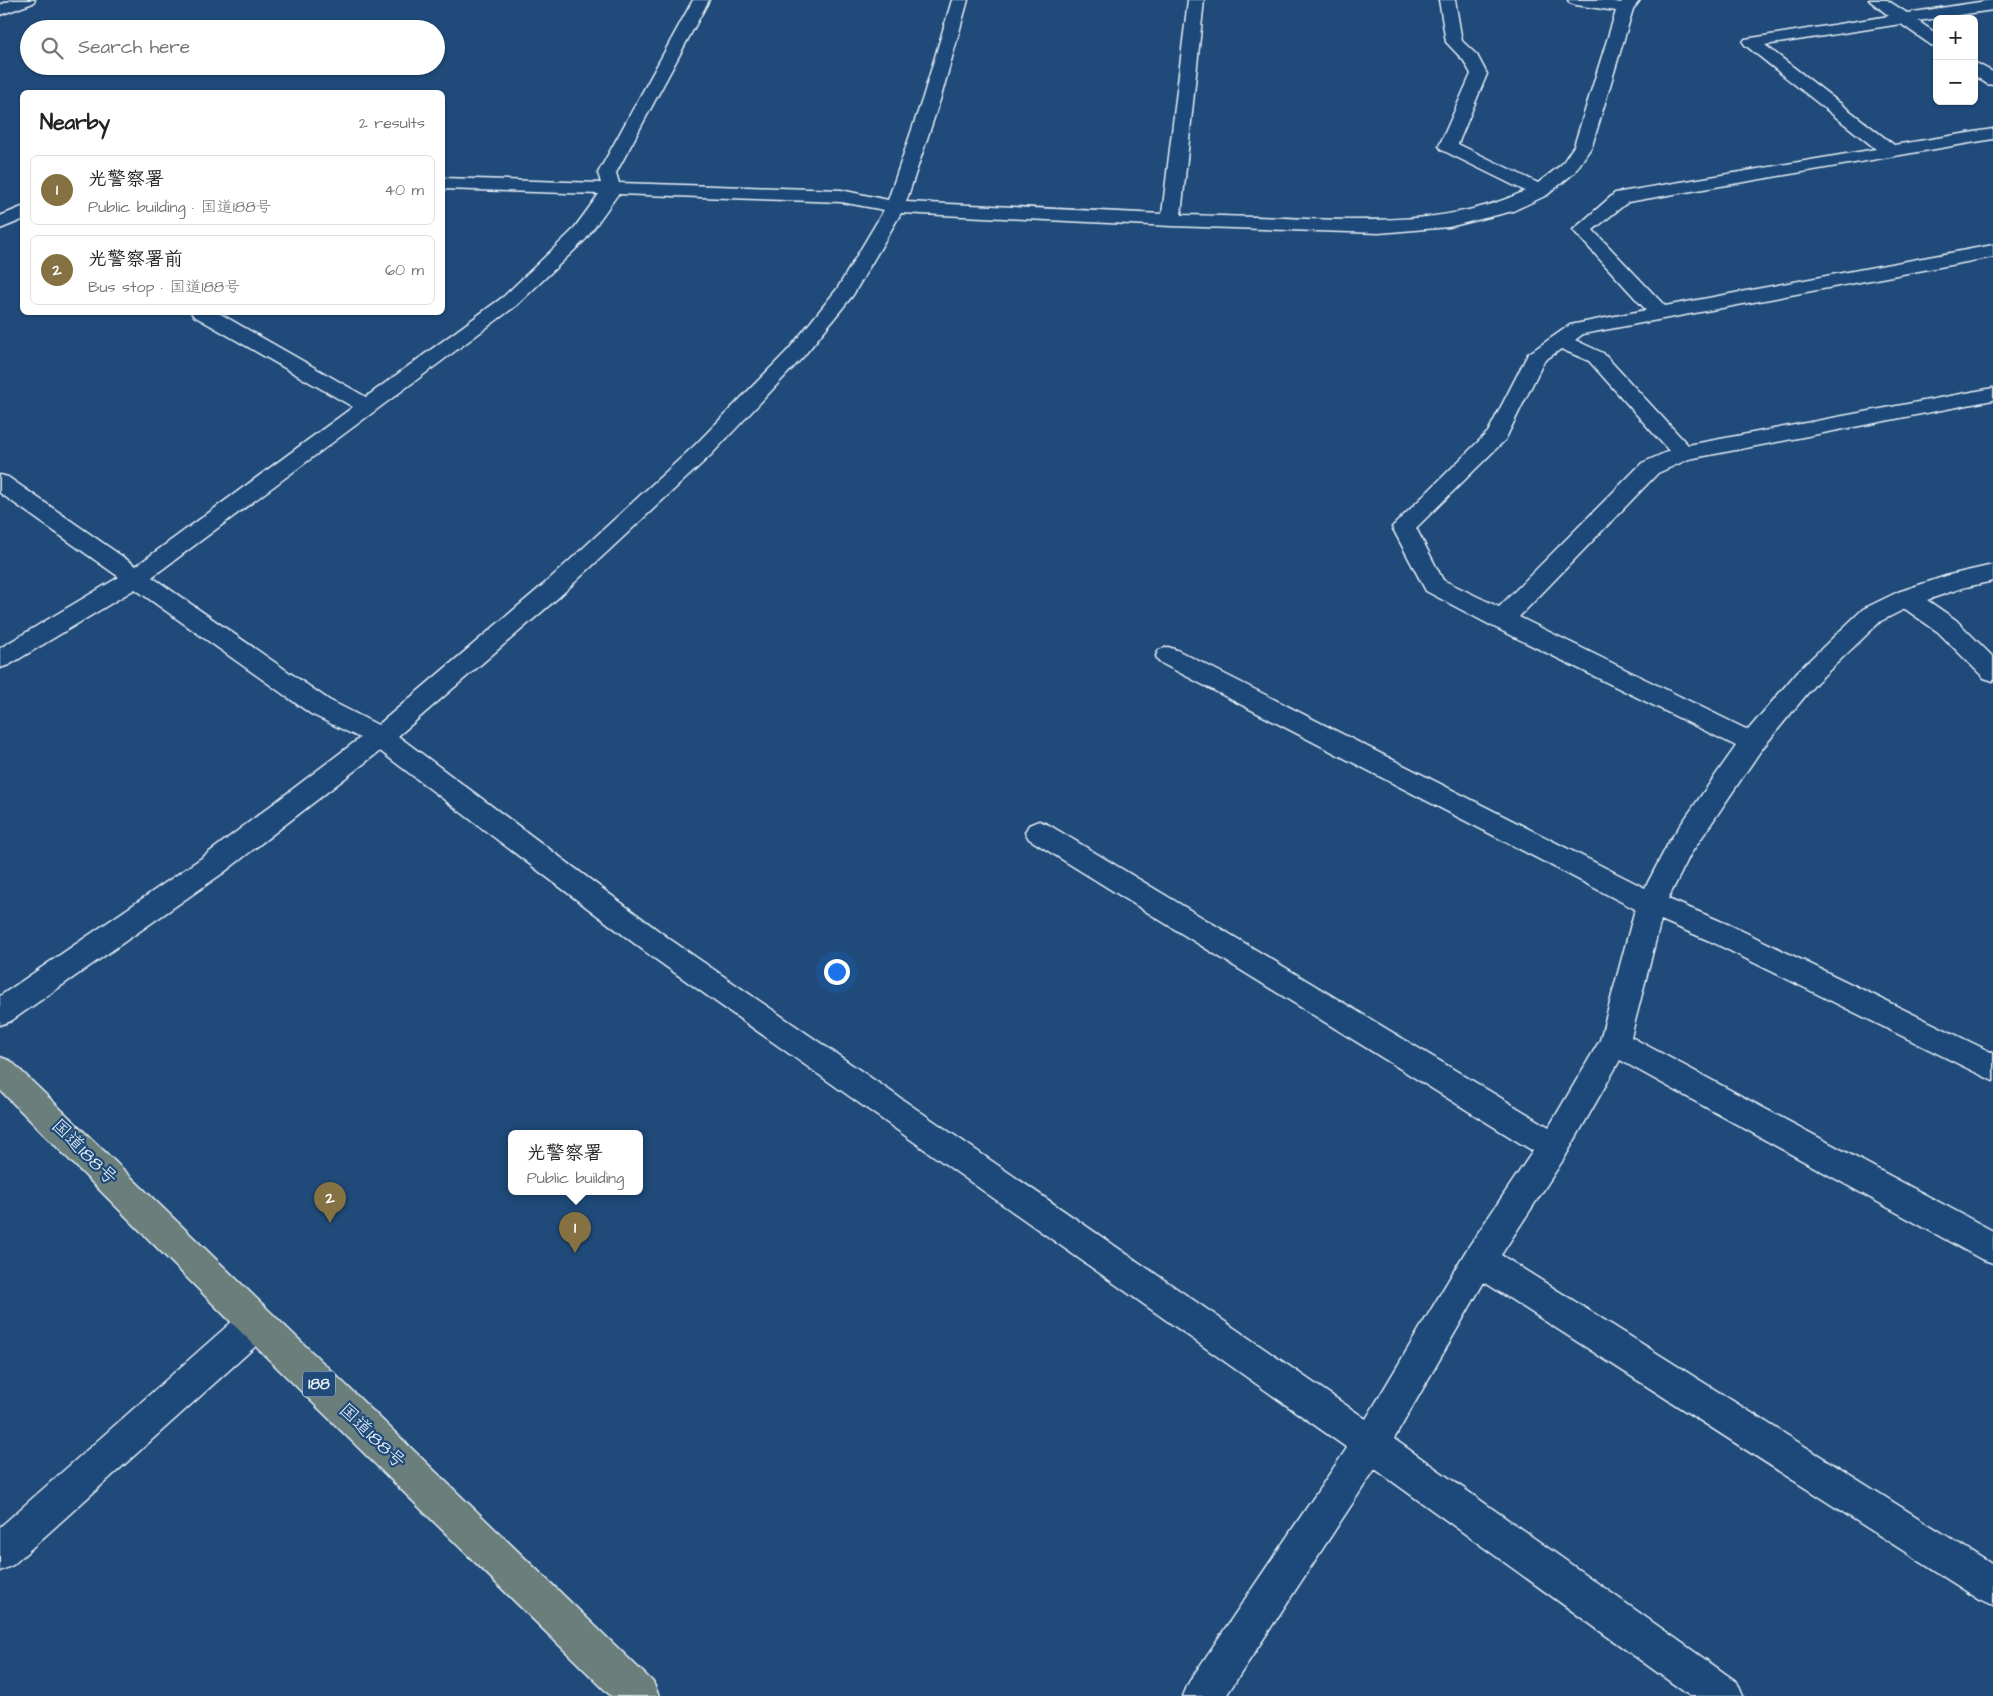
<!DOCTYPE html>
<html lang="en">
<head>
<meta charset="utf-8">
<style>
	body { margin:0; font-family:"Architects Daughter","Klee One",sans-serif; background:#f6f6f6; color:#222 }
	.controls { position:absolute; right:15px; top:15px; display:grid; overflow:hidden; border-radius:8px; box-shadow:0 1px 4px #0004 }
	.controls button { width:45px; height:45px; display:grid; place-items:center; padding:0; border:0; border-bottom:1px solid #e0e0e0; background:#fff; color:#222; font:25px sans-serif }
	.you { position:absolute; left:836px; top:971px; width:18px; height:18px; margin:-12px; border:4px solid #fff; border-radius:50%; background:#1a73e8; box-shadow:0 0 0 8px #1a73e833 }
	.badge { display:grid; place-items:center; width:32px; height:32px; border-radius:50%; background:#857141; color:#fff; font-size:16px; font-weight:700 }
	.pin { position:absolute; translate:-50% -41px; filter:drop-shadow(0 1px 2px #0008) }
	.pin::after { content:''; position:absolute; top:26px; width:18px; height:15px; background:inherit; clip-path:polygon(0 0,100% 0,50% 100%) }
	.popup { position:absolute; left:508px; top:1130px; width:135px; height:65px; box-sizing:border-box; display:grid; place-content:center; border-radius:8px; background:#fff; filter:drop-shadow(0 1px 4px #0005); font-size:16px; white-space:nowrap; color:#767676 }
	.popup b { font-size:19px; color:#222 }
	.popup::after { content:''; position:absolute; left:50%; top:100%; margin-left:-10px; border:10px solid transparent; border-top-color:#fff }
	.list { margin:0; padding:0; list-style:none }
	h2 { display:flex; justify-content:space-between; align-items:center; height:65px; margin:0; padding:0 20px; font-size:21px }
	h2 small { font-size:16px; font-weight:400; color:#767676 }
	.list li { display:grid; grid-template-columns:32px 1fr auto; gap:15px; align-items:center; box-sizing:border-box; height:70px; margin:0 10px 10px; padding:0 10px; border:1px solid #e0e0e0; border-radius:8px }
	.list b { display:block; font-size:19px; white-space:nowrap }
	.list p { margin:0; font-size:16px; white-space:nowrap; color:#767676 }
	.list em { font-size:16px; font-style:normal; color:#767676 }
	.icon { flex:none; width:28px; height:28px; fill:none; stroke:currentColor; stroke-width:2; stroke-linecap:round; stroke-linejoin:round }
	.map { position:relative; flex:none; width:1993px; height:1696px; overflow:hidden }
	.search { position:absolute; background:#fff; box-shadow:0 1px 4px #0004; left:20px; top:20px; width:425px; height:55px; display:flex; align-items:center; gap:12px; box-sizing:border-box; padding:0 18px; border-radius:28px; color:#767676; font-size:19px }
	.panel { position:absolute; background:#fff; box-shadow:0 1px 4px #0004; left:20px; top:90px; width:425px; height:225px; border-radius:8px }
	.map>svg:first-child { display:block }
</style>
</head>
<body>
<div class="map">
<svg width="1993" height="1696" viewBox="0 0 1993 1696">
	<rect width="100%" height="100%" fill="#1f4a7a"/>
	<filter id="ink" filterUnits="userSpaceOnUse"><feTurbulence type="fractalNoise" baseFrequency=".02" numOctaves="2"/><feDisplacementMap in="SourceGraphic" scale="10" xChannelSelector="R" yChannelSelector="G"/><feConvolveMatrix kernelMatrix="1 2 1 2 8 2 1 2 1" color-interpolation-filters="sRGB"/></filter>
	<g filter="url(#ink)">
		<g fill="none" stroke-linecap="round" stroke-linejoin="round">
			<g stroke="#e8f1f8" stroke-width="3">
				<g id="minor">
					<path d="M12,0H35L33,3L0,15V5Z"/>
					<path d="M693,0H709L616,173L619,183L841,190L888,200L923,97L952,0H968L941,97L906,202L1162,214L1188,0H1204L1181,215C1223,216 1264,217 1306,219C1381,221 1456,223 1525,191L1442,150L1439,146L1471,74L1464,61L1446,42L1439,0H1455L1462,41L1477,55L1487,74L1458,144L1538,183L1561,165L1574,146L1616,11L1576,5L1570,3L1568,0H1605L1621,3L1623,0H1640L1633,9L1592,146L1574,173L1547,195L1513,211L1449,227L1379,233L1171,226L901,213L853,295L803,357L711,455L559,597L398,736L671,940L1366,1419L1467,1249L1533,1151L1029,839L1025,832L1029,825L1039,821L1049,825L1549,1127L1600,1040L1635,909L1159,662L1156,656L1159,650L1168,647L1177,650L1645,888L1670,840L1736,746L1492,626L1426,591L1392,527L1488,432L1528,354L1570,325L1646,310L1573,230L1615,193L1876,149L1745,45L1743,42L1745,39L1889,16L1869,0H1887L1907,13L1993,0V10L1918,21L1937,34V47L1931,45L1901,24L1765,45L1894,145L1993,129V139L1628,202L1593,230L1665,306L1993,245V257L1583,334L1575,340L1603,353L1688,445L1993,388V400L1689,459L1658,473L1519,617L1748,730L1798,671L1863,609L1898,592L1949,575L1993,565V581L1962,588L1927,600L1956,620L1993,657V681L1984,678L1938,632L1905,609L1881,621L1816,683L1761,750L1690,855L1668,899L1732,926L1993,1053V1081L1712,942L1661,920L1631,1037L1993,1231V1263L1981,1259L1620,1060L1565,1157L1501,1255L1993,1565V1606L1980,1600L1484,1282L1394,1439L1737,1682L1743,1696H1690L1375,1469L1226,1696H1183L1189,1682L1347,1448L651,956L380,751L223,873L11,1021L0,1025V996L203,857L360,738L311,714L135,589L9,665L0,668V648L119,577L0,493V475L8,477L136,566L353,407L194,316L191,312H217L366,397L503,297L572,231L599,194L442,189V178L601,183L598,173ZM618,194L841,202L884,210L837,289L789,349L695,445L543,585L378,725L329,700L152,577L517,305L586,239ZM1561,349L1589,361L1669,451L1642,463L1499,607L1443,580L1416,528L1505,440L1544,361Z"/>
					<path d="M1974,62L1993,72V85L1987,84L1974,75Z"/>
					<path d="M22,207V220L0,229V216Z"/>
					<path d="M256,1307L268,1311L273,1323L268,1335L13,1565L0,1571V1527L244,1311Z"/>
				</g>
			</g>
			<g stroke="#e8f1f8" stroke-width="3">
				<path id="highway" d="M0,1057L11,1061L653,1682L659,1696H611L244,1335L0,1090Z"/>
			</g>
			<use href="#minor" fill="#1f4a7a" fill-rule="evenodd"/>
			<use href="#highway" fill="#6b7f7c" fill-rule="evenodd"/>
		</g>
	</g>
	<g text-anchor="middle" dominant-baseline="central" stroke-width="4.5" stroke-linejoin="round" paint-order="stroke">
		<rect fill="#1f4a7a" stroke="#acbfd2" stroke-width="1" x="303" y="1371.5" width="32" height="25" rx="4"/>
		<g font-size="15" font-weight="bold" fill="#e8f1f8">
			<text x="319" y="1384">188</text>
		</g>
		<g font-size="19" fill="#e8f1f8" stroke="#1f4a7a">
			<text transform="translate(84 1152) rotate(45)">国道188号</text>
			<text transform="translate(372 1436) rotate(44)">国道188号</text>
		</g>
	</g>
</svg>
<div class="controls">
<button>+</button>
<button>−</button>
</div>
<div class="you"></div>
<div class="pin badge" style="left:575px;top:1253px">1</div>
<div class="popup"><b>光警察署</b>Public building</div>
<div class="pin badge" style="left:330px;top:1223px">2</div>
<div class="search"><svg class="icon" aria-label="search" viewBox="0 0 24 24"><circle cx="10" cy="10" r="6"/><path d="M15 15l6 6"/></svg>Search here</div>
<section class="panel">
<h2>Nearby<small>2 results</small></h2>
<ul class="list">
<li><span class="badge">1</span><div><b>光警察署</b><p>Public building · 国道188号</p></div><em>40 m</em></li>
<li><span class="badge">2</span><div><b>光警察署前</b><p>Bus stop · 国道188号</p></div><em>60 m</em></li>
</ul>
</section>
</div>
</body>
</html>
